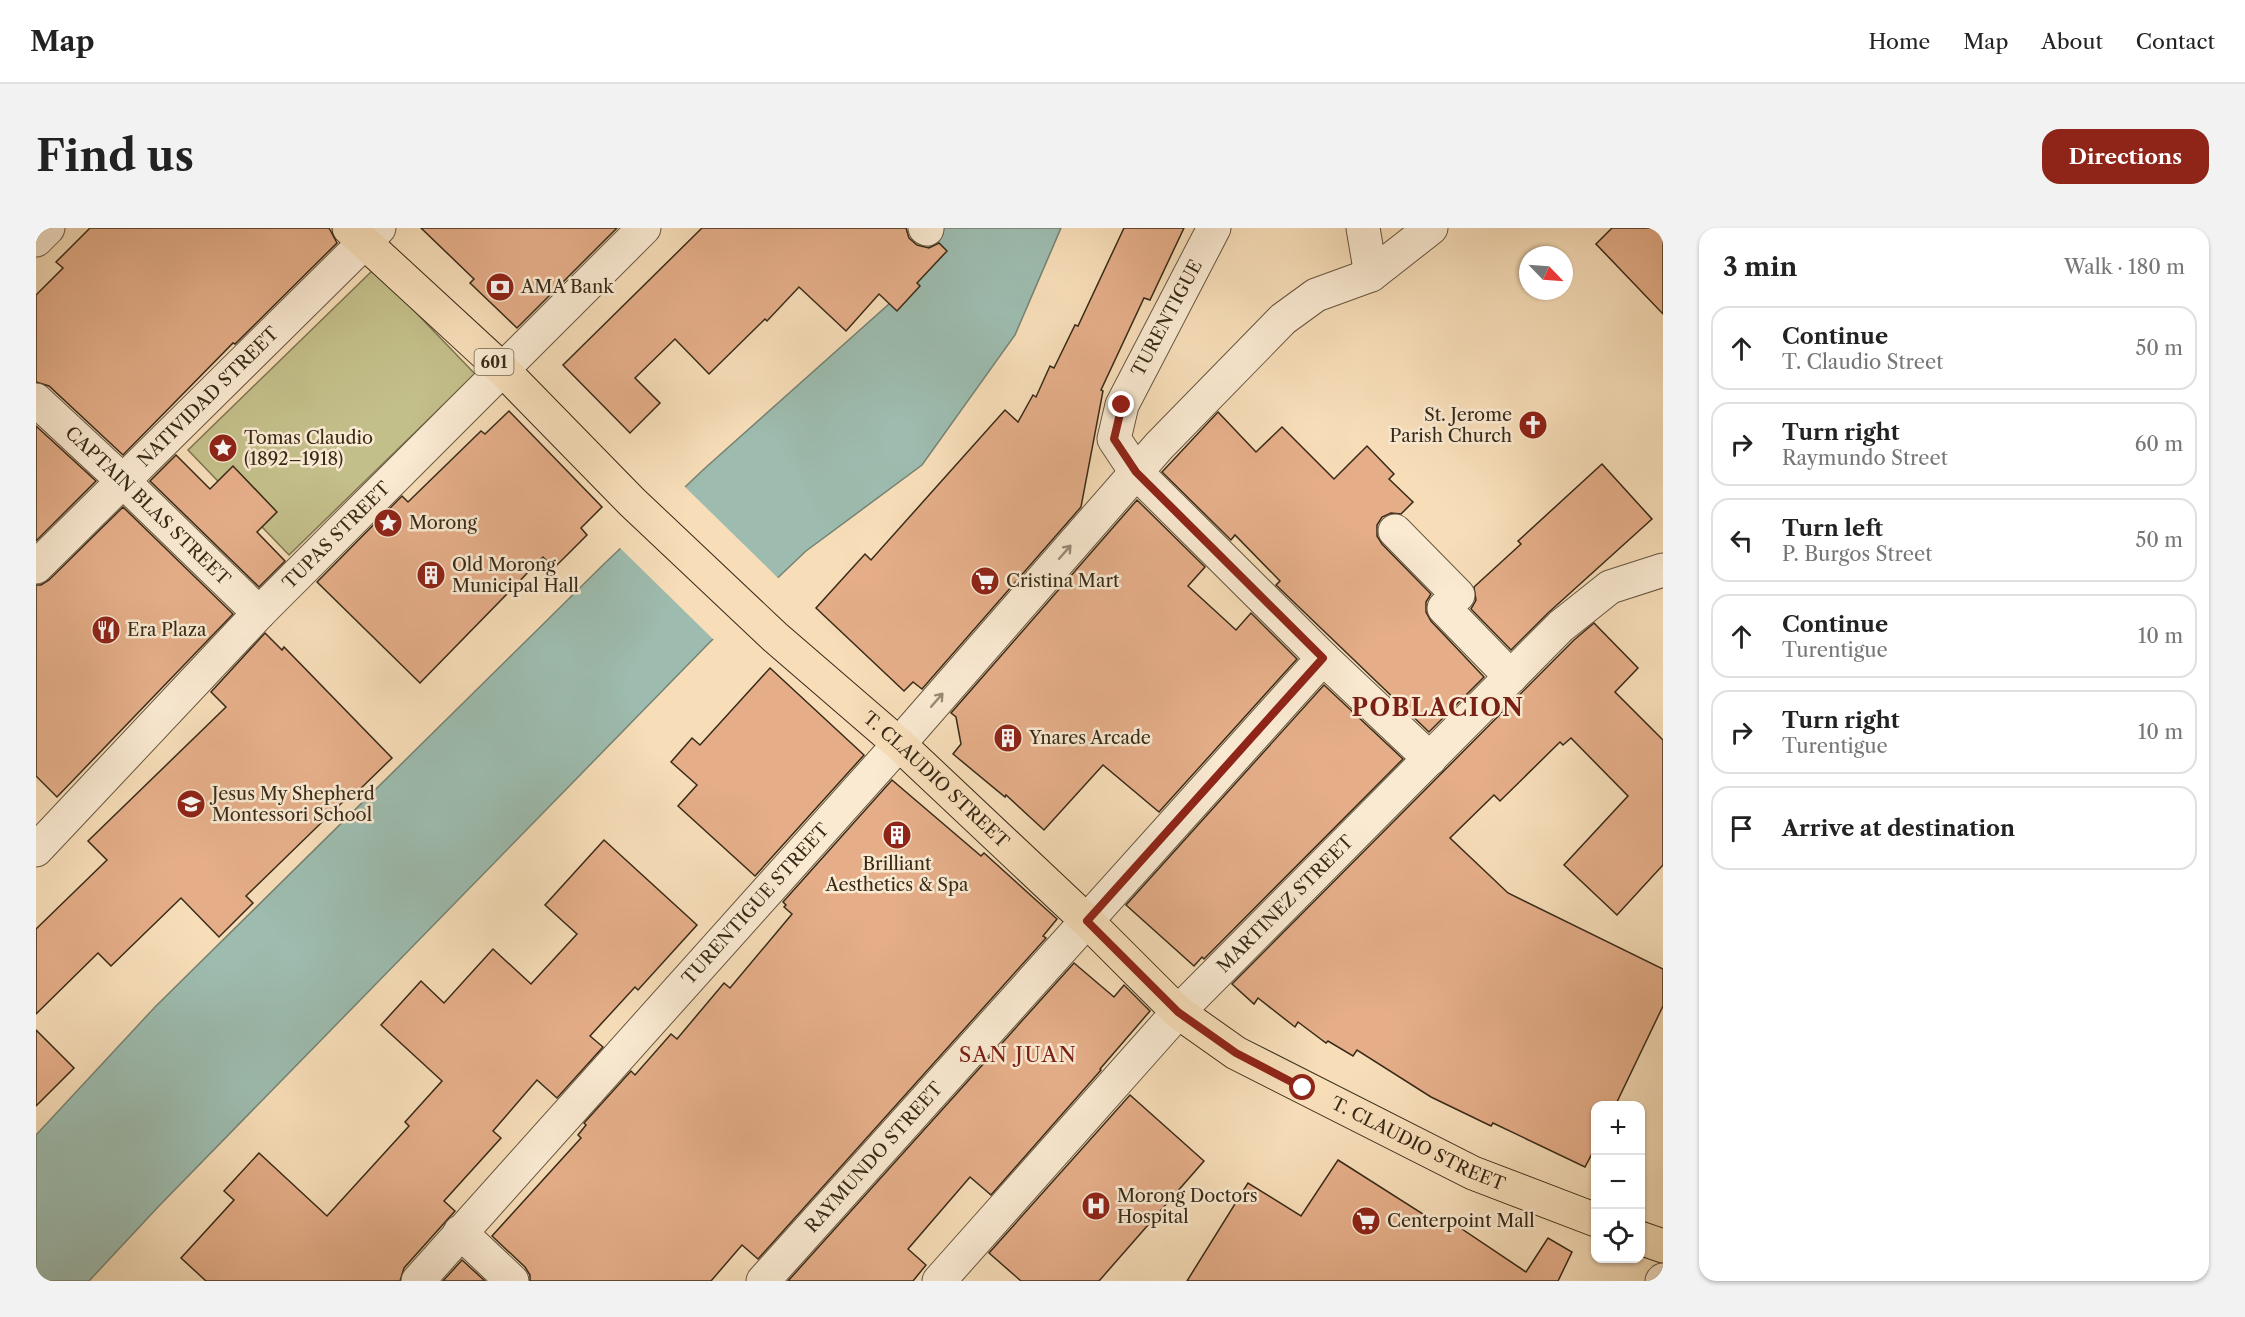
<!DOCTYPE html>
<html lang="en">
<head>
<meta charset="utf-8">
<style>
	body { margin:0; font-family:"Libre Caslon Text",serif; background:#f2f2f2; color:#222 }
	.controls { position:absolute; right:18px; bottom:18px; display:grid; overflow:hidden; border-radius:12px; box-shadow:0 2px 4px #0004 }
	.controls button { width:54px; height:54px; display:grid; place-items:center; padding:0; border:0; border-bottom:2px solid #e0e0e0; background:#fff; color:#222; font:30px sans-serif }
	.compass { position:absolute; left:1483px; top:18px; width:54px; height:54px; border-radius:50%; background:#fff; box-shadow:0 2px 4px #0004; rotate:115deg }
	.stop { position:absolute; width:18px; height:18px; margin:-14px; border:4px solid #8f2418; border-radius:50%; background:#fff }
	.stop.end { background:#8f2418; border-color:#fff; box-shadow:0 2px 6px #0008 }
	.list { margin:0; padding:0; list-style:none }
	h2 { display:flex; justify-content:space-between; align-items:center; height:78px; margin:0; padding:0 24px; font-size:26px }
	h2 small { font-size:20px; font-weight:400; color:#767676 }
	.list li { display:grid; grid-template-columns:39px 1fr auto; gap:18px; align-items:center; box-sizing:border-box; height:84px; margin:0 12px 12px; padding:0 12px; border:2px solid #e0e0e0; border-radius:18px }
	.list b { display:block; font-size:22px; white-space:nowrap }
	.list p { margin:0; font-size:20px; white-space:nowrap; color:#767676 }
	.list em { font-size:20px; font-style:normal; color:#767676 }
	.icon { flex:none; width:33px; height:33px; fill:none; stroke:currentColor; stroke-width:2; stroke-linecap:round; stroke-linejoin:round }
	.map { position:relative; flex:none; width:1627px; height:1053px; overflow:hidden; border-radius:18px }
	header { display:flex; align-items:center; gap:36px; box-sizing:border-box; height:84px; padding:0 30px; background:#fff; border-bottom:2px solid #e0e0e0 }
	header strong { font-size:28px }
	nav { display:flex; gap:33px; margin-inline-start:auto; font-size:21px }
	.intro { display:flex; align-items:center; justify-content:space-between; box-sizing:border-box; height:144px; padding:0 36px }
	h1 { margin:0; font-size:42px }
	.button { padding:15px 27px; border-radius:18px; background:#8f2418; color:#fff; font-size:21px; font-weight:700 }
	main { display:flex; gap:36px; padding:0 36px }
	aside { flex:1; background:#fff; border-radius:18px; box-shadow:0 2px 4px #0004 }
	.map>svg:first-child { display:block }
</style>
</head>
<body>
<header>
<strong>Map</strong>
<nav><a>Home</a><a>Map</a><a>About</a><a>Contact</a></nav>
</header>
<div class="intro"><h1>Find us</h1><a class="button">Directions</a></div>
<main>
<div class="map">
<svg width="1627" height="1053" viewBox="0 0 1627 1053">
	<rect width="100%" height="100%" fill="#f7deb9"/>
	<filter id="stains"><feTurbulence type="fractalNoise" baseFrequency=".00333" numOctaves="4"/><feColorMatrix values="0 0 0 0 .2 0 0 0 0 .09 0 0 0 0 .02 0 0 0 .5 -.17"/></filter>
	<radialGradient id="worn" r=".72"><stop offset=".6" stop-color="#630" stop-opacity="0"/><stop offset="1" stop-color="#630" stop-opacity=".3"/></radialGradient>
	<path fill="#c3bf8a" stroke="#7e7451" stroke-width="1.5" d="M338,41L439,146L253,327L152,222Z"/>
	<path fill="#9dbcaf" stroke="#758273" stroke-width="1.5" d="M903,0H1025L979,107L886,237L770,323L674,414L122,979L53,1053H0V907L119,779L568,336L668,241L872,59Z"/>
	<path fill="#f7deb9" d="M647,257L744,352L679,413L582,318Z"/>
	<g fill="#e5ae89" stroke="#382a18" stroke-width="1.5">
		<path d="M54,0H293L301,15L199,116L197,115L87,227L13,158L0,154V67L27,40L20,34Z"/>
		<path d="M385,0H581L481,100L434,55L438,51Z"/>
		<path d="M666,0H870L873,10L881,17L893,20L903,15L911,23L881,55L884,58L861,83L843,66L810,103L763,59L731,93L729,91L673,146L639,111L599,150L624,175L594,205L527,137Z"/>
		<path d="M1088,0H1148L1114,72L1108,70L1065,162L1067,163L1045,279L886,461L877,454L868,463L780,380L829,326L835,332L969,182L982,194L997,167L1000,169L1014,138L1018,140L1039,97L1042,98Z"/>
		<path d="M1576,0H1627V86L1560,16Z"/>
		<path d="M473,183L566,279L545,300L551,307L518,340L507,329L384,455L281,354L366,268L372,274L445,203L449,206Z"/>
		<path d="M1182,184L1220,224L1246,199L1298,251L1331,218L1358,246L1353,251L1377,274L1365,286L1355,285L1346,289L1341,297V308L1346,316L1395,366L1390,374V384L1395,393L1448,449L1393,504L1240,357L1244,353L1199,307L1195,312L1126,244Z"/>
		<path d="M0,198L60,253L0,313Z"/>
		<path d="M140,227L174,261L197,238L241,284L221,304L249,333L223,359L114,253Z"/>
		<path d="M1566,236L1616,291L1512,385L1475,422L1435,381L1440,372L1438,359L1485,316L1482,313Z"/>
		<path d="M1101,272L1169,339L1152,358L1200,402L1215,385L1261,431L1123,584L1067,537L1008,602L970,567L969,569L917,526L925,516L920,489L915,485Z"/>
		<path d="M87,279L197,386L21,569L0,548V357H5L13,352Z"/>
		<path d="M1558,395L1602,440L1579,464L1627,512V637L1581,687L1528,637L1592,568L1535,510L1527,517L1524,514L1464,573L1458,567L1414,610L1472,665L1627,741V778L1579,878H1560V918L1549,939L1457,895L1455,898L1395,869L1321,822L1317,828L1292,813L1290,815L1262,794L1259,799L1222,770L1218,776L1196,756L1538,412Z"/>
		<path d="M229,405L246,422L248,419L356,530L320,565L318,563L210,668L217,675L183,709L145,670L75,738L62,725L0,786V701L71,632L52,613L190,479L175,464Z"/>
		<path d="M734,440L828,527L719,648L642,578L661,557L635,534L656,510L664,517Z"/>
		<path d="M1288,457L1367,531L1168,731L1166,729L1158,738L1090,677Z"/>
		<path d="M856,552L945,628L948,625L1021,691L1007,708L1010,710L722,1031L706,1017L675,1053H494V1047L489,1039L456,1008L545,910L542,907L550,897L548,895L595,843L599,847L635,806L641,811L688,755L694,760L756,686L748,679L750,677L747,674Z"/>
		<path d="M568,612L661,697L602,762L599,759L554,808L567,819L521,870L501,852L457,903L465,910L408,973L419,983L368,1040L364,1053H170L145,1030L198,972L188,963L223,925L291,988L373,898L369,894L406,853L345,797L385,753L408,775L457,721L495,756L541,706L509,677Z"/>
		<path d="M1038,735L1078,769L1088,757L1114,783L1064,841L1065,842L955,967L934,949L872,1021L890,1037L877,1053H752Z"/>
		<path d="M0,802L38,840L0,878Z"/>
		<path d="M1094,867L1168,933L1063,1053H985L953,1025Z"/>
		<path d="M1302,932L1404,997L1408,989L1490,1044L1512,1010L1536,1024L1522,1053H1151L1212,955L1265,988Z"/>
		<path d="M426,1032L449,1053H407Z"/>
	</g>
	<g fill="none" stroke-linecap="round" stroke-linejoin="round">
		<g stroke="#685740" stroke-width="35">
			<g id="minor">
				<path d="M889,0L891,1"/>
				<path d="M1178,0L1086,177L1078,211L1100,244L1287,430L1394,531"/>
				<path d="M1327,0L1335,47"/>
				<path d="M0,12L12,0"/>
				<path id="s1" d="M0,172L86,252L223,385"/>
				<path d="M1359,303L1422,367L1408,380L1475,449"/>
				<path id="s2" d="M0,339L343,0"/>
				<path id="s3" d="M0,622L223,385L608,0"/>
				<path d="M424,1004L476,1053"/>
				<path id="s4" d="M382,1053L863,516L1123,218L1247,91L1280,67L1335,47L1395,0"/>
				<path id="s5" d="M727,1053L1287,430"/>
				<path id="s6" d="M903,1053L1142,784L1525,398L1574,359L1627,342"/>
				<path d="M1626,1053L1627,1052"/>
			</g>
		</g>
		<g stroke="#382a18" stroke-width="35">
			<g id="major">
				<path id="s7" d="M313,0L466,141L596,274L739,409L863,516L1051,693L1142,784L1200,825L1437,945L1560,992"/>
				<path d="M1604,1010L1627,1018"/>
			</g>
		</g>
		<use href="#minor" stroke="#faead2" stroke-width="33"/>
		<use href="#major" stroke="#f7deb9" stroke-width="33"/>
	</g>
	<defs><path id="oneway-shaft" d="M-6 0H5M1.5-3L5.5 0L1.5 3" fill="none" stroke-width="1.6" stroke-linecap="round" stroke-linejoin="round" transform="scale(1.5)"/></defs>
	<g stroke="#998a75">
		<use href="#oneway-shaft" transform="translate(1029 324) rotate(-49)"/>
		<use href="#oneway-shaft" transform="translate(901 472) rotate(-49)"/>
	</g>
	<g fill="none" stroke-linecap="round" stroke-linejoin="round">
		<path stroke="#8f2418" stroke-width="8" d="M1086,177L1078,211L1100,244L1287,430L1051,693L1142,784L1200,825L1267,860"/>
	</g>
	<defs>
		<g id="bank-disc" transform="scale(1.5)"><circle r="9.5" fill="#8f2418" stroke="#faead2"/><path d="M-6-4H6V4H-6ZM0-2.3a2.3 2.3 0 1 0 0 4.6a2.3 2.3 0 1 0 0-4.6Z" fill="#fff"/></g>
		<g id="church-disc" transform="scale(1.5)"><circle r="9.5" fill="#8f2418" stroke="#faead2"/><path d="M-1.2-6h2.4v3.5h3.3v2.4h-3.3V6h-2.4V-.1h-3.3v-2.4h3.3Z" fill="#fff"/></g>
		<g id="sight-disc" transform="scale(1.5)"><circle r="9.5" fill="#8f2418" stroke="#faead2"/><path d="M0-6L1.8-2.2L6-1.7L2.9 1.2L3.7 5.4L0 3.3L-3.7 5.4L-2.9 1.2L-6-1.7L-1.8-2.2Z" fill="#fff"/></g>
		<g id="building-disc" transform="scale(1.5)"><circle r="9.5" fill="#8f2418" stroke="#faead2"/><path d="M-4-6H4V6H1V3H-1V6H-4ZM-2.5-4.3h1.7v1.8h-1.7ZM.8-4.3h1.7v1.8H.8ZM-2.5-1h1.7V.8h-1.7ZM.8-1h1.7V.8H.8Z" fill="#fff"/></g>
		<g id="supermarket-disc" transform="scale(1.5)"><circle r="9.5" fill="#8f2418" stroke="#faead2"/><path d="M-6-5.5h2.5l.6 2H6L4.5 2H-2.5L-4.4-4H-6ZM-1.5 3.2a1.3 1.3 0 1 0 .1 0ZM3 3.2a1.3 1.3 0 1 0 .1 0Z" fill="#fff"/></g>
		<g id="restaurant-disc" transform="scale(1.5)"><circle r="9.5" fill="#8f2418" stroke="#faead2"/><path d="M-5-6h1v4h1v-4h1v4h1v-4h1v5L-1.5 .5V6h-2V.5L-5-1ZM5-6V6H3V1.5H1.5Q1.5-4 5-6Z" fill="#fff"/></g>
		<g id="school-disc" transform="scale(1.5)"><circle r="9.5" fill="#8f2418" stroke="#faead2"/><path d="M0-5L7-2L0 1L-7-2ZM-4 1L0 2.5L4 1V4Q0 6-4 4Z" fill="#fff"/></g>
		<g id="hospital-disc" transform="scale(1.5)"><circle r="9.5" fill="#8f2418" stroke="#faead2"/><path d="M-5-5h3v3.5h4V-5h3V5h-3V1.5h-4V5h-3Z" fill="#fff"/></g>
	</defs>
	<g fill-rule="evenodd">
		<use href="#bank-disc" x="464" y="59"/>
		<use href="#church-disc" x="1497" y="197"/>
		<use href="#sight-disc" x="187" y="220"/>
		<use href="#sight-disc" x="352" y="295"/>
		<use href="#building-disc" x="395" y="347"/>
		<use href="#supermarket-disc" x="949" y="353"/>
		<use href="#restaurant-disc" x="70" y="402"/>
		<use href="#building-disc" x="972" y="510"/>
		<use href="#school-disc" x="155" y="576"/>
		<use href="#building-disc" x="861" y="607"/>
		<use href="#hospital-disc" x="1060" y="978"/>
		<use href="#supermarket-disc" x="1330" y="993"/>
	</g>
	<g text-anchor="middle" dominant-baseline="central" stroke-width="5" stroke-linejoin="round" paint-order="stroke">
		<rect fill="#faead2" stroke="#726450" stroke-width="1.5" x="438.5" y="121" width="39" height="26" rx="4.5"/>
		<g font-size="16" font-weight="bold" fill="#382a18">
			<text x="458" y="134">601</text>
		</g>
		<g font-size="18" fill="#382a18" stroke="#faead2" text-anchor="start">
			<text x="485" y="59">AMA Bank</text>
			<text x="1476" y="187" text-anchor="end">St. Jerome<tspan x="1476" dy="21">Parish Church</tspan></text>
			<text x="208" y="210">Tomas Claudio<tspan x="208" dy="21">(1892–1918)</tspan></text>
			<text x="373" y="295">Morong</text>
			<text x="416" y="337">Old Morong<tspan x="416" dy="21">Municipal Hall</tspan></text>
			<text x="970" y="353">Cristina Mart</text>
			<text x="91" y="402">Era Plaza</text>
			<text x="993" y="510">Ynares Arcade</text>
			<text x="176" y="566">Jesus My Shepherd<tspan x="176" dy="21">Montessori School</tspan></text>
			<text x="861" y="636" text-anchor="middle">Brilliant<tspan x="861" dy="21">Aesthetics &amp; Spa</tspan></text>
			<text x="1081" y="968">Morong Doctors<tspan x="1081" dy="21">Hospital</tspan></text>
			<text x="1351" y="993">Centerpoint Mall</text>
		</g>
		<g font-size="18" fill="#382a18" stroke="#faead2">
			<text transform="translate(1131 90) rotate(-62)">TURENTIGUE</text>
			<text stroke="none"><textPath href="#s2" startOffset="242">NATIVIDAD STREET</textPath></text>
			<text stroke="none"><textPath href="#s1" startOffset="154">CAPTAIN BLAS STREET</textPath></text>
			<text stroke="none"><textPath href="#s3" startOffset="435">TUPAS STREET</textPath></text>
			<text stroke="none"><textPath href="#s7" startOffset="806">T. CLAUDIO STREET</textPath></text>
			<text stroke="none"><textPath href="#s4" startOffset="506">TURENTIGUE STREET</textPath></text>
			<text stroke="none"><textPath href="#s6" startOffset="512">MARTINEZ STREET</textPath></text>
			<text stroke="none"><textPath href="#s7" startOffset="1416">T. CLAUDIO STREET</textPath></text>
			<text stroke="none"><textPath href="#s5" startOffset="166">RAYMUNDO STREET</textPath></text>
		</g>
		<g font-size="21" letter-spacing="1.5" fill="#7a1f14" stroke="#faead2">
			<text x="982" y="826">SAN JUAN</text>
		</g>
		<g font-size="24" font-weight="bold" letter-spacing="1.5" fill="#7a1f14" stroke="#faead2">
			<text x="1402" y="479">POBLACION</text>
		</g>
	</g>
	<rect width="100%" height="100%" filter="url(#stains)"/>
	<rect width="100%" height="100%" fill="url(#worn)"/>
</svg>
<div class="controls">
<button>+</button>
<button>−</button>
<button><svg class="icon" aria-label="locate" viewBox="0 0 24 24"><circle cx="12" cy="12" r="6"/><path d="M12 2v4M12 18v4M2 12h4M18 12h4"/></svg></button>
</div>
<svg class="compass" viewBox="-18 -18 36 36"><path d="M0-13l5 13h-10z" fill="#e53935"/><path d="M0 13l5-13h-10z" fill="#767676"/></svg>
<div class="stop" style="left:1267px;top:860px"></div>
<div class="stop end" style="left:1086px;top:177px"></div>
</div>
<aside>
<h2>3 min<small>Walk · 180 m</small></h2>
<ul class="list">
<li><svg class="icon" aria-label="ahead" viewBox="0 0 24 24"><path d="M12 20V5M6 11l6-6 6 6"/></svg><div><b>Continue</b><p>T. Claudio Street</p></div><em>50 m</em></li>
<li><svg class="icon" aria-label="right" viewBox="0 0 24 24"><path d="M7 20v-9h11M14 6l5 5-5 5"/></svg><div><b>Turn right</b><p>Raymundo Street</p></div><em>60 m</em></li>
<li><svg class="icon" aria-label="left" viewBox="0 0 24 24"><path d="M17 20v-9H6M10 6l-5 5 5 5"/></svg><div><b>Turn left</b><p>P. Burgos Street</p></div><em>50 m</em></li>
<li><svg class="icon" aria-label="ahead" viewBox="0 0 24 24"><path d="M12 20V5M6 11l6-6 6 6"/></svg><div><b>Continue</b><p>Turentigue</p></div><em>10 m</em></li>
<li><svg class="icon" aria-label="right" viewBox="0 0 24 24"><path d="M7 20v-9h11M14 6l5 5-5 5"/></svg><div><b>Turn right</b><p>Turentigue</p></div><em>10 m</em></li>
<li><svg class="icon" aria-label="arrive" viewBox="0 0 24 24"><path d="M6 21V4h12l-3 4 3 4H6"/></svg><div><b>Arrive at destination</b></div></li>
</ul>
</aside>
</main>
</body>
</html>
